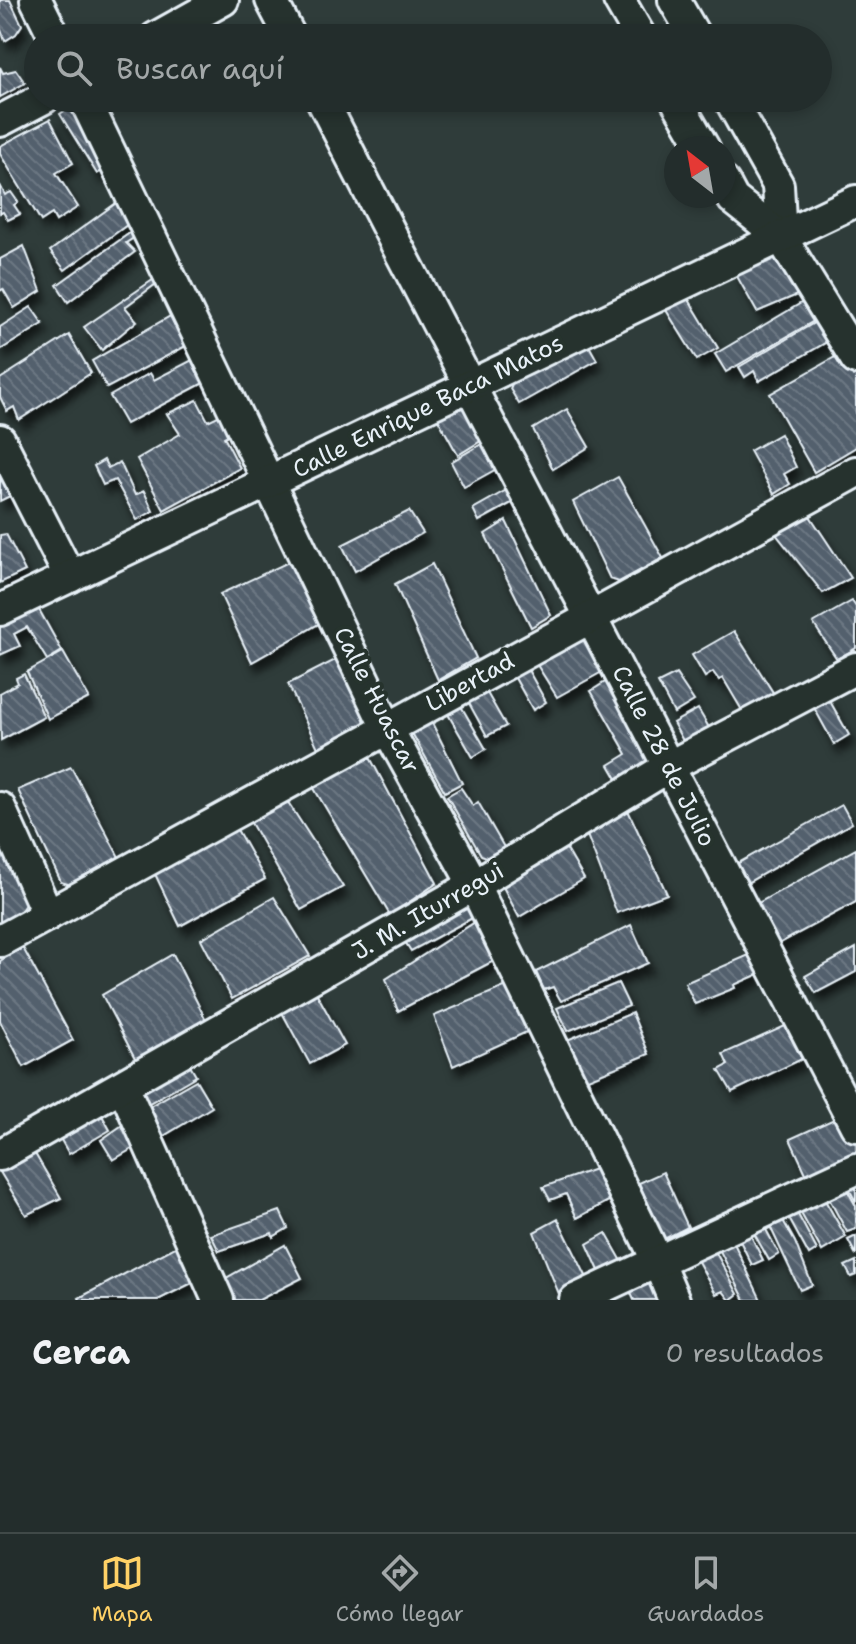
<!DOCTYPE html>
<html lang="es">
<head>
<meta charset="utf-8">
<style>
	body { margin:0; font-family:"Shantell Sans",sans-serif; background:#2b3534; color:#f1f3f6 }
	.compass { position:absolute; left:664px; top:136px; width:72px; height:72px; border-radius:50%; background:#232d2c; box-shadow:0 4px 12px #0003; rotate:329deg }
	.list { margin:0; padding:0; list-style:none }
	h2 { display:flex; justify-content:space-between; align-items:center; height:104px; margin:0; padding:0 32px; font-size:34px }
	h2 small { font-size:26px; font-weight:400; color:#a3a8a9 }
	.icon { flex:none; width:44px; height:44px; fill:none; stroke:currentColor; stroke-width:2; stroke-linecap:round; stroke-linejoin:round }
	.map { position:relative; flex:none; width:856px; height:1300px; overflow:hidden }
	.search { position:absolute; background:#232d2c; box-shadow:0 4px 12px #0003; left:24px; right:24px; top:24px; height:88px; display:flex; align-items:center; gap:20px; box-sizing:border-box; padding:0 28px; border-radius:44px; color:#a3a8a9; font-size:30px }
	.sheet { height:232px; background:#232d2c }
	nav { display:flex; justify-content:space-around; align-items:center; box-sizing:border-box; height:112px; border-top:2px solid #404948; background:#232d2c; font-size:22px; color:#a3a8a9 }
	nav a { display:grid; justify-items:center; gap:4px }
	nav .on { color:#ffd166 }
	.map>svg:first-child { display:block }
</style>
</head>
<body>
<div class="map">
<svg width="856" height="1300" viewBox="0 0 856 1300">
	<defs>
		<pattern id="building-back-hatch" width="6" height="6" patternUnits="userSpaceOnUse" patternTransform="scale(2)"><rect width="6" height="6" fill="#53606d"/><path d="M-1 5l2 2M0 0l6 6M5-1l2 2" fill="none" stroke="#6c7783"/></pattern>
		<filter id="shadow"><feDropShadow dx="5" dy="9" stdDeviation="4" flood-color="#0009"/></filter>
	</defs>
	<rect width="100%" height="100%" fill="#2f3c3a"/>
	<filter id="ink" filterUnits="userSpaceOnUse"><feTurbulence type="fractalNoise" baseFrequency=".0125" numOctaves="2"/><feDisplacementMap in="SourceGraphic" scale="16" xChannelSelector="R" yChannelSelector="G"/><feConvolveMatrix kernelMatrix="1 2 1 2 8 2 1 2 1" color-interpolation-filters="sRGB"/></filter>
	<g filter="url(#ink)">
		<g fill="url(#building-back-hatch)" stroke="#e8f1f8" stroke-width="2" filter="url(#shadow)">
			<path d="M0,0H10L22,25L16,34L5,41L0,27Z"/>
			<path d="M0,67L3,73L16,70L25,83L0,97Z"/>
			<path d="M73,105L114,164L97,174L60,114Z"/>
			<path d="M50,119L73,163L56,173L78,207L56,221L52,214L41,221L0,154V146Z"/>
			<path d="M0,185L5,195L11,192L18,202L14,205L20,214L8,220L3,212L0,213Z"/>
			<path d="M119,201L131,222L65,270L50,251Z"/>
			<path d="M138,227L143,232L126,243L135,252L68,302L57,285Z"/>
			<path d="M24,246L41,291L14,308L3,289L0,291V259Z"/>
			<path d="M772,250L797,295L757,312L734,271Z"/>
			<path d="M157,277L160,281L125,307L137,321L102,350L84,327Z"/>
			<path d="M688,298L718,348L697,360L666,310Z"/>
			<path d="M808,299L819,318L726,372L715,354Z"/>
			<path d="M31,307L43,324L0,350V327Z"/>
			<path d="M181,310L197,340L107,388L92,361Z"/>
			<path d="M826,316L837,336L759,381L754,371L745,377L739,367Z"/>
			<path d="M69,335L91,373L19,420L14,407L7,411L0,397V379Z"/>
			<path d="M587,342L597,360L519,404L510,389L514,379Z"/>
			<path d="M842,353L856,377V447L814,472L770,394Z"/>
			<path d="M200,356L213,378L126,424L110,396L150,373L154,380Z"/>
			<path d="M197,400L208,421L228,411L238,430L224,437L240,468L164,510L137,459L180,434L167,414Z"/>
			<path d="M458,407L467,409L484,439L458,455L438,419Z"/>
			<path d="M567,409L589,447L553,469L533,429Z"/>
			<path d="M780,434L796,467L784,474L790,484L774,494L750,451Z"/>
			<path d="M485,442L500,467L464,487L451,462Z"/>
			<path d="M104,460L108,468L120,462L135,495L144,491L153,511L137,520L115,480L103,485L94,466Z"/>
			<path d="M9,474L18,492L0,501V478Z"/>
			<path d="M618,477L663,558L619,582L610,579L573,502Z"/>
			<path d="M510,488L517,500L479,521L473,509Z"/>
			<path d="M806,510L851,578L823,593L772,529Z"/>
			<path d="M409,511L423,533L355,571L342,545Z"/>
			<path d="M506,521L551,615L531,627L485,534Z"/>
			<path d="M6,534L25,571L0,583V535Z"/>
			<path d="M295,559L327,619L252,662L220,594Z"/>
			<path d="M432,564L476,658L438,680L395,584Z"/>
			<path d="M852,601L856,607V648L837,659L813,623Z"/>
			<path d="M37,606L62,651L47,660L27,627L14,634L20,646L0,655V626Z"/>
			<path d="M734,631L774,694L743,712L723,678L719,680L713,672L705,677L692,655Z"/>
			<path d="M580,633L591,639L609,668L557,697L534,660Z"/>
			<path d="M63,652L89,698L48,719L27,672Z"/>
			<path d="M347,654L370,705L363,725L318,748L288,684Z"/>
			<path d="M523,661L546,702L533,710L510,669Z"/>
			<path d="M24,674L44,717L1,740L0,693L18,683L16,678Z"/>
			<path d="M676,674L694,701L674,713L658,683Z"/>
			<path d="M610,679L651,750L650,763L619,782L609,765L627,754L591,691Z"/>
			<path d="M483,686L506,726L487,736L465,696Z"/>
			<path d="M827,696L849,735L834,744L812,704Z"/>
			<path d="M458,701L486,749L473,757L445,709Z"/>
			<path d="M698,709L711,731L686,746L673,723Z"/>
			<path d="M431,721L462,783L445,792L412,733Z"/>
			<path d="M366,750L437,883L390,915L312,785Z"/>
			<path d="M71,767L119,857L71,885L61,882L18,790Z"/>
			<path d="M461,788L473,806L478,802L505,849L489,858L481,855L447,796Z"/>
			<path d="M284,796L343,887L301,910L247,816Z"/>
			<path d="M842,805L852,823L745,884L735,865Z"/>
			<path d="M626,806L667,894L617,913L585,830Z"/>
			<path d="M235,826L265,879L180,926L154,872Z"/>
			<path d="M563,843L584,879L519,917L502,885Z"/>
			<path d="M0,844L26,903L19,913L0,924Z"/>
			<path d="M856,849V902L775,946L753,906Z"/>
			<path d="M465,894L478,915L411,951L400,934Z"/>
			<path d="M274,897L310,956L232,999L201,939Z"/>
			<path d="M480,919L503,956L398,1011L386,979Z"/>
			<path d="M631,925L648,963L561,1001L553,987L544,990L536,972Z"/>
			<path d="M23,948L73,1040L24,1067L0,1021V961Z"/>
			<path d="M856,948V972L816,993L805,976Z"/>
			<path d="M173,954L206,1020L136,1060L102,995Z"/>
			<path d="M749,955L759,974L734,985L735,988L695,1004L685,983Z"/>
			<path d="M514,983L533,1029L453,1066L434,1016Z"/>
			<path d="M618,983L629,1006L568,1031L557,1008Z"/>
			<path d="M312,985L345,1045L310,1064L278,1005Z"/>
			<path d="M632,1013L649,1054L583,1081L567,1040Z"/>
			<path d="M785,1026L802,1059L732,1092L719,1070L728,1065L723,1054Z"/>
			<path d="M186,1059L196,1076L144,1106L139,1087Z"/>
			<path d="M196,1080L212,1107L157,1140L145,1109Z"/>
			<path d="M99,1110L110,1130L69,1154L57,1133Z"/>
			<path d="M843,1115L856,1141V1159L809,1180L790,1139Z"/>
			<path d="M131,1119L144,1142L113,1160L101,1140Z"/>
			<path d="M31,1147L61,1198L26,1215L0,1172V1163Z"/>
			<path d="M595,1169L601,1181L609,1179L616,1197L577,1218L566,1194L550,1200L543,1187Z"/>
			<path d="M663,1172L688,1227L664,1239L639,1183Z"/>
			<path d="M856,1181V1202L847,1185Z"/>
			<path d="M845,1186L856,1206V1229L847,1232L827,1195Z"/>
			<path d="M822,1195L846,1237L822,1251L798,1208Z"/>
			<path d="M795,1209L817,1250L809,1255L786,1213Z"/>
			<path d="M280,1211L288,1228L273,1237L272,1233L219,1251L211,1235Z"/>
			<path d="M780,1215L795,1242L812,1285L800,1290L768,1222Z"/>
			<path d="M558,1219L588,1280L559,1294L534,1232Z"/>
			<path d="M763,1224L779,1254L769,1260L752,1230Z"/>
			<path d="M749,1232L763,1260L752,1265L738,1237Z"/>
			<path d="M606,1233L623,1263L601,1275L587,1244Z"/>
			<path d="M856,1236V1255L848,1240Z"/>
			<path d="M732,1239L761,1300H745L718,1247Z"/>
			<path d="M179,1245L200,1279L158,1300H80L79,1298Z"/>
			<path d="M285,1245L302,1278L259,1300H232L221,1281Z"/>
			<path d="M714,1249L738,1294L730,1300L723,1291L716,1294L696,1258Z"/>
			<path d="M856,1261V1275L851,1277L845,1266Z"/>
			<path d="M649,1274L661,1300H634L627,1284Z"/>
		</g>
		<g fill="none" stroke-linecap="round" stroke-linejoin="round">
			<g stroke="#e8f1f8" stroke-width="36">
				<g id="minor">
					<path d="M36,0L55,38"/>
					<path d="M271,0L291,38"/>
					<path d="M619,0L641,38"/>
					<path d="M674,0L696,38"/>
					<path d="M155,38L223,0"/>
					<path d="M84,98L387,728L474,885L658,1262L674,1300"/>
					<path d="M321,98C497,442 679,783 856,1126"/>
					<path d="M675,98L704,148"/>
					<path d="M729,98L778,185L781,237"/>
					<path d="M0,121L44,98"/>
					<path d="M724,182L733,199L781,237L856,359"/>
					<path d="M0,440L70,577"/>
					<path d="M0,610L856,201"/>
					<path d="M0,808L48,915"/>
					<path d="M0,941L856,472"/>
					<path d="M123,1086L218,1300"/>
					<path d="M0,1155L474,885L670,766L856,668"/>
					<path d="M575,1300L856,1169"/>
				</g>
			</g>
			<use href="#minor" stroke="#26332d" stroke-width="30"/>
		</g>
	</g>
	<g text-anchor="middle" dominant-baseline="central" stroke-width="8" stroke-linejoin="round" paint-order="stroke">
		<g font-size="24" fill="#e8f1f8" stroke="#26332d">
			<text transform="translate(428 406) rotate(-26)">Calle Enrique Baca Matos</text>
			<text transform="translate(470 682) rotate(-29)">Libertad</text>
			<text transform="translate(377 700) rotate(63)">Calle Huascar</text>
			<text transform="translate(664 756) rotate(63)">Calle 28 de Julio</text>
			<text transform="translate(428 911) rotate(-30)">J. M. Iturregui</text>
		</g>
	</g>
</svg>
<svg class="compass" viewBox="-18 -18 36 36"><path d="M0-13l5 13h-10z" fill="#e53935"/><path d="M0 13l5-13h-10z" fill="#a3a8a9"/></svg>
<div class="search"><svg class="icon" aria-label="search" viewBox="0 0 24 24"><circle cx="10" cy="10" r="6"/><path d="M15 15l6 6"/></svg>Buscar aquí</div>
</div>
<section class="sheet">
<h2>Cerca<small>0 resultados</small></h2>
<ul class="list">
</ul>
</section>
<nav>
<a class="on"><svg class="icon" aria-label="map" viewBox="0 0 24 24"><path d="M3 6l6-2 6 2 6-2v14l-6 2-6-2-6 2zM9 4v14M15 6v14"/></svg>Mapa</a>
<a><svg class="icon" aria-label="directions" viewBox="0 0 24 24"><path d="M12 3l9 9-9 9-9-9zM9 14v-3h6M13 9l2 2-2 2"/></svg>Cómo llegar</a>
<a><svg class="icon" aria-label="saved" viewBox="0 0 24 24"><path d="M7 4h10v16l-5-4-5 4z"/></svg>Guardados</a>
</nav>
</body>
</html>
